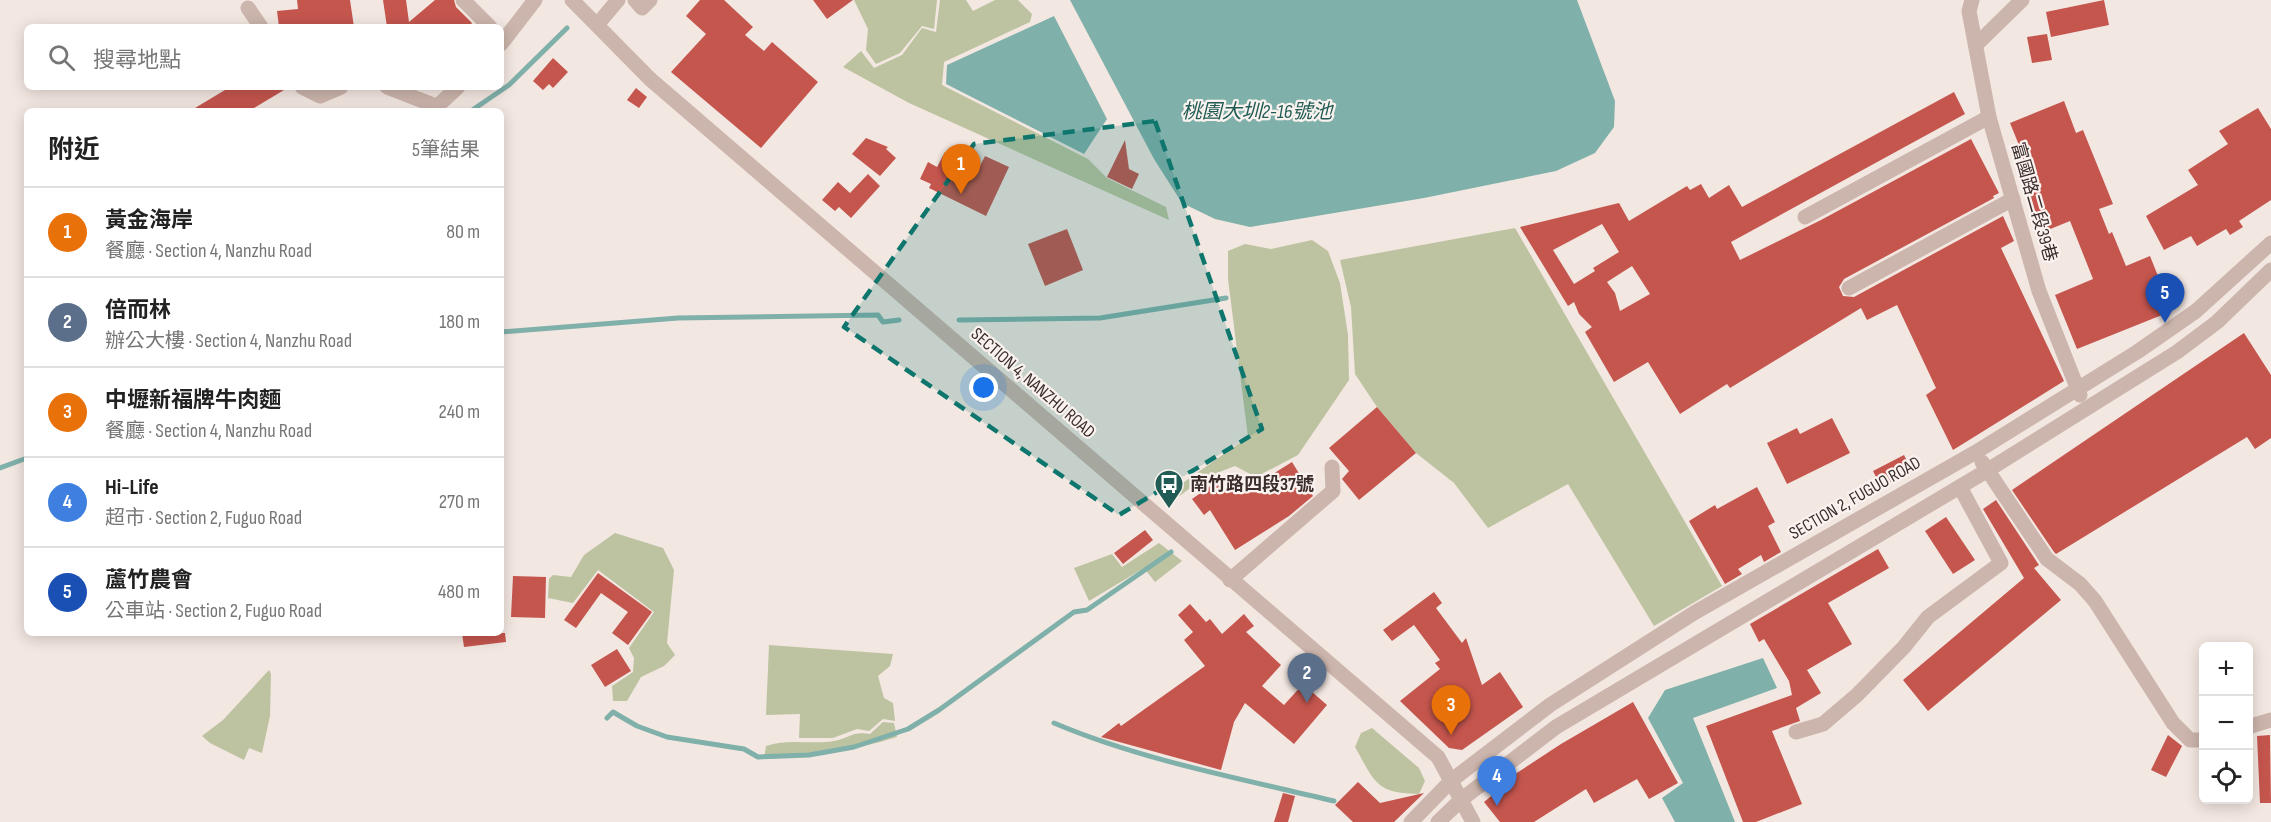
<!DOCTYPE html>
<html lang="zh-TW">
<head>
<meta charset="utf-8">
<style>
	body { margin:0; font-family:"Sofia Sans Condensed","Noto Sans TC",sans-serif; background:#f2f2f2; color:#222 }
	.controls { position:absolute; right:18px; bottom:18px; display:grid; overflow:hidden; border-radius:9px; box-shadow:0 3px 15px #0003 }
	.controls button { width:54px; height:54px; display:grid; place-items:center; padding:0; border:0; border-bottom:2px solid #e0e0e0; background:#fff; color:#222; font:30px sans-serif }
	.you { position:absolute; left:984px; top:388px; width:21px; height:21px; margin:-15px; border:4px solid #fff; border-radius:50%; background:#1a73e8; box-shadow:0 0 0 9px #1a73e833 }
	.badge { display:grid; place-items:center; width:39px; height:39px; border-radius:50%; background:#205c55; color:#fff; font-size:20px; font-weight:700 }
	.pin { position:absolute; translate:-50% -50px; filter:drop-shadow(0 2px 3px #0008) }
	.pin::after { content:''; position:absolute; top:32px; width:21px; height:18px; background:inherit; clip-path:polygon(0 0,100% 0,50% 100%) }
	.list { margin:0; padding:0; list-style:none }
	h2 { display:flex; justify-content:space-between; align-items:center; height:78px; margin:0; padding:0 24px; font-size:26px }
	h2 small { font-size:20px; font-weight:400; color:#767676 }
	.list li { display:grid; grid-template-columns:39px 1fr auto; gap:18px; align-items:center; box-sizing:border-box; height:90px; padding:0 24px; border-top:2px solid #e0e0e0 }
	.list b { display:block; font-size:22px; white-space:nowrap }
	.list p { margin:0; font-size:20px; white-space:nowrap; color:#767676 }
	.list em { font-size:20px; font-style:normal; color:#767676 }
	.icon { flex:none; width:33px; height:33px; fill:none; stroke:currentColor; stroke-width:2; stroke-linecap:round; stroke-linejoin:round }
	.map { position:relative; flex:none; width:2271px; height:822px; overflow:hidden }
	.search { position:absolute; background:#fff; box-shadow:0 3px 15px #0003; left:24px; top:24px; width:480px; height:66px; display:flex; align-items:center; gap:15px; box-sizing:border-box; padding:0 21px; border-radius:9px; color:#767676; font-size:22px }
	.panel { position:absolute; background:#fff; box-shadow:0 3px 15px #0003; left:24px; top:108px; width:480px; height:528px; border-radius:9px }
	.map>svg:first-child { display:block }
</style>
</head>
<body>
<div class="map">
<svg width="2271" height="822" viewBox="0 0 2271 822">
	<rect width="100%" height="100%" fill="#f3e7e1"/>
	<g fill="#bdc3a0">
		<path d="M854,0H937L934,29L922,26L900,53L876,64L866,50L868,29Z"/>
		<path d="M940,0H966L973,11L995,0H1018L1032,14L1030,22L944,62L942,85L1088,159L1107,178L1166,207L1169,220L909,103L843,67L861,51L874,68L902,55L922,28L936,32Z"/>
		<path d="M1515,228L1722,586L1654,626L1568,484L1488,528L1454,483L1416,453L1377,407L1355,374L1351,307L1340,260Z"/>
		<path d="M1312,240L1328,251L1340,283L1348,335L1349,380L1298,455L1256,477L1235,466L1204,478L1174,500L1167,494L1248,437L1228,279V251L1245,244L1271,249Z"/>
		<path d="M615,533L663,548L674,570L667,643L675,655L664,666L641,677L627,701H613L612,686L633,672L634,658L629,648L654,612L598,570L573,603L548,598L549,579L553,575L571,577L584,555Z"/>
		<path d="M1159,543L1182,561L1155,582L1144,568L1089,601L1074,568L1112,554L1122,567Z"/>
		<path d="M769,645L893,654L890,666L878,676L884,698L893,703L895,721L883,719L869,731L857,729L833,738H799L800,714L766,715Z"/>
		<path d="M269,670L271,674L270,716L262,753L249,748L244,760L210,743L202,736L223,720Z"/>
		<path d="M883,722L894,723L897,737C851,751 812,757 764,759L766,746C789,738 811,745 834,741C850,738 852,731 870,734Z"/>
		<path d="M1372,728L1419,768L1425,781L1419,794C1375,793 1375,782 1355,747L1361,733Z"/>
	</g>
	<g fill="#80b0aa">
		<path d="M1070,0H1577L1615,101L1614,127L1595,153L1556,171L1424,198L1250,227L1215,219L1182,203L1154,159Z"/>
		<path d="M1054,16L1107,119L1084,154L946,84L947,65Z"/>
		<path d="M1763,658L1777,688L1693,718L1735,822H1675L1662,798L1683,783L1648,718L1665,690Z"/>
	</g>
	<g fill="none" stroke-linecap="round" stroke-linejoin="round">
		<g stroke="#80b0aa" stroke-width="5">
			<path d="M471,111L509,85L567,28"/>
			<path d="M959,320L1100,318L1226,298"/>
			<path d="M501,332L678,318L878,315L883,322L899,320"/>
			<path d="M0,468L27,458"/>
			<path d="M607,718L613,712L637,726L667,737L744,749L758,757L809,755L854,747L908,729L939,710L1074,612L1087,610L1171,552"/>
			<path d="M1054,723C1141,760 1242,779 1334,801"/>
		</g>
	</g>
	<g fill="#c5564e" fill-rule="evenodd">
		<path d="M297,0H350L354,27H279L277,11L298,9Z"/>
		<path d="M383,0H406L409,22L435,0H454L456,7L472,23L469,27H387Z"/>
		<path d="M700,0H724L753,27L745,35L764,51L772,42L818,82L761,148L671,72L706,34L686,16Z"/>
		<path d="M813,0H853L827,19Z"/>
		<path d="M2104,0L2109,25L2051,37L2046,12Z"/>
		<path d="M2047,34L2052,60L2032,63L2027,37Z"/>
		<path d="M553,58L568,72L553,88L549,84L543,90L533,81Z"/>
		<path d="M230,87H289L249,111H190Z"/>
		<path d="M636,88L647,97L639,108L627,100Z"/>
		<path d="M1954,92L1965,114L1731,242L1740,260L1821,220L1971,139L1999,193L1993,196L1994,198L1844,279L1839,287L1843,296L1854,297L2003,216L2014,241L2001,248L2064,381L1953,450L1926,395L1936,388L1897,305L1867,320L1861,308L1730,388L1727,384L1680,414L1648,362L1614,382L1585,332L1592,327L1579,314L1574,302L1568,306L1520,227L1619,203L1629,221L1687,186L1690,190L1701,184L1709,198L1729,185L1742,207ZM1602,224L1619,252L1593,268L1595,271L1574,284L1553,250ZM1632,266L1650,294L1620,311L1615,293L1607,282Z"/>
		<path d="M2064,101L2076,133L2083,130L2113,204L2099,209L2109,234L2112,232L2126,266L2150,256L2172,311L2077,349L2055,295L2093,279L2070,221L2043,232L2014,158L2023,155L2010,123Z"/>
		<path d="M2258,108L2271,129V200L2239,221L2243,227L2230,235L2226,229L2197,246L2191,236L2164,250L2146,216L2198,185L2188,170L2228,144L2219,131Z"/>
		<path d="M866,138L888,147L886,149L896,158L880,176L852,154Z"/>
		<path d="M1125,140L1129,169L1139,174L1132,189L1107,177Z"/>
		<path d="M945,152L979,168L985,156L1009,167L986,216L929,188L931,184L920,179L928,162L937,167Z"/>
		<path d="M868,174L880,186L851,218L839,207L835,211L822,200L838,182L850,193Z"/>
		<path d="M1067,229L1083,270L1045,286L1028,244Z"/>
		<path d="M2244,333L2271,375V438L2255,449L2247,437L2056,554L2054,552L2012,490Z"/>
		<path d="M1377,407L1416,453L1359,500L1342,479L1349,471L1329,448Z"/>
		<path d="M1832,418L1850,453L1787,484L1767,443L1797,428L1800,434Z"/>
		<path d="M1904,455L1912,471L1881,487L1873,471Z"/>
		<path d="M1292,462L1313,496L1289,516L1235,550L1210,510L1204,515L1192,499L1229,473L1231,476L1237,472L1249,489Z"/>
		<path d="M1757,487L1775,522L1768,526L1781,552L1764,562L1761,555L1738,569L1742,574L1725,584L1689,521L1715,505L1717,509Z"/>
		<path d="M1996,500L2039,565L2034,568L2061,600L1928,711L1903,680L2024,578L1983,509Z"/>
		<path d="M1946,517L1975,560L1953,574L1925,531Z"/>
		<path d="M1145,530L1153,540L1123,564L1114,553Z"/>
		<path d="M1878,549L1889,568L1828,603L1852,644L1807,670L1821,693L1796,708L1800,721L1772,731L1802,804L1756,822H1743L1706,726L1792,695L1789,681L1764,639L1759,642L1750,624Z"/>
		<path d="M598,573L652,612L628,645L612,633L628,612L601,593L576,628L564,620Z"/>
		<path d="M513,576L546,577L545,618L511,617Z"/>
		<path d="M1434,592L1442,603L1436,608L1462,643L1466,638L1482,685L1500,672L1523,707L1462,750L1449,748L1400,701L1440,669L1435,663L1440,660L1414,625L1392,641L1383,630Z"/>
		<path d="M1190,604L1206,622L1210,619L1222,634L1244,614L1254,626L1246,632L1281,665L1262,686L1284,705L1303,684L1327,705L1294,744L1245,703L1234,722L1221,770L1101,737L1119,723L1121,726L1205,666L1184,640L1193,632L1178,615Z"/>
		<path d="M462,633H505L506,642L464,647Z"/>
		<path d="M617,649L631,671L605,687L591,665Z"/>
		<path d="M1633,702L1678,783L1649,799L1637,779L1594,803L1586,789L1534,822H1500L1484,802L1507,783L1506,780L1561,744Z"/>
		<path d="M2168,735L2182,746L2166,777L2151,770Z"/>
		<path d="M2270,735L2271,803H2260L2257,736Z"/>
		<path d="M1358,782L1380,803L1424,793L1394,822H1353L1335,805Z"/>
		<path d="M1283,793L1295,796L1288,822H1274Z"/>
	</g>
	<g fill="none" stroke-linecap="round" stroke-linejoin="round">
		<g stroke="#ccb5ac" stroke-width="15">
			<path d="M463,0L490,27"/>
			<path d="M572,0L650,79L1438,757L1473,822"/>
			<path d="M635,0L642,8L650,0"/>
			<path d="M1972,0L1969,11L1989,117L2039,291L2080,395"/>
			<path d="M248,8L261,27"/>
			<path d="M597,25L618,0"/>
			<path d="M501,44L535,0"/>
			<path d="M1977,44L2022,0"/>
			<path d="M302,87L320,96L341,87"/>
			<path d="M387,87L436,106"/>
			<path d="M432,111L458,87"/>
			<path d="M1805,217L1989,117"/>
			<path d="M1849,288L2013,199"/>
			<path d="M1982,462L2047,559L2080,584L2095,601L2173,723L2190,740H2204"/>
			<path d="M1230,580L1333,491L1332,467"/>
			<path d="M2248,727L2271,720"/>
			<path d="M1796,732L1823,724L1857,695L1904,647L1928,617L2001,563L1960,487"/>
			<path d="M1411,822L1452,780L1550,705L1694,613L1976,452L2137,352L2196,311L2271,243"/>
			<path d="M1438,822L1462,799L1556,727L1988,470L2177,352L2217,322L2271,270"/>
		</g>
	</g>
	<path fill="#0f766e" fill-opacity="0.2" stroke="#0f766e" stroke-width="4.5" stroke-dasharray="12 8" stroke-linejoin="round" d="M1155,121L1262,429L1119,515L844,327L974,144Z"/>
	<defs>
		<g id="bus-pin" transform="scale(1.5)"><path d="M0 17L-7.5 6A9.5 9.5 0 1 1 7.5 6Z" fill="#205c55" stroke="#faf2ee"/><path d="M-5-6H5V4H4V6H2V4H-2V6H-4V4H-5ZM-3.5-4V0h7V-4ZM-3.5 1.2v1.5H-2V1.2ZM2 1.2v1.5H3.5V1.2Z" fill="#fff"/></g>
	</defs>
	<g fill-rule="evenodd">
		<use href="#bus-pin" x="1169" y="484"/>
	</g>
	<g text-anchor="middle" dominant-baseline="central" stroke-width="4.5" stroke-linejoin="round" paint-order="stroke">
		<g font-size="18" fill="#3a2d2b" stroke="#faf2ee">
			<text transform="translate(2034 202) rotate(74)">富國路二段39巷</text>
			<text transform="translate(1033 383) rotate(41)">SECTION 4, NANZHU ROAD</text>
			<text transform="translate(1855 498) rotate(-30)">SECTION 2, FUGUO ROAD</text>
		</g>
		<g font-size="18" font-weight="bold" fill="#3a2d2b" stroke="#faf2ee" text-anchor="start">
			<text x="1190" y="484">南竹路四段37號</text>
		</g>
		<g font-size="20" font-style="italic" fill="#205c55" stroke="#faf2ee">
			<text x="1257" y="112">桃園大圳2-16號池</text>
		</g>
	</g>
</svg>
<div class="controls">
<button>+</button>
<button>−</button>
<button><svg class="icon" aria-label="locate" viewBox="0 0 24 24"><circle cx="12" cy="12" r="6"/><path d="M12 2v4M12 18v4M2 12h4M18 12h4"/></svg></button>
</div>
<div class="you"></div>
<div class="pin badge" style="left:961px;top:194px;background:#e8710a">1</div>
<div class="pin badge" style="left:1307px;top:703px;background:#5c6f8a">2</div>
<div class="pin badge" style="left:1451px;top:735px;background:#e8710a">3</div>
<div class="pin badge" style="left:1497px;top:806px;background:#3f7fe0">4</div>
<div class="pin badge" style="left:2165px;top:323px;background:#1a4fb4">5</div>
<div class="search"><svg class="icon" aria-label="search" viewBox="0 0 24 24"><circle cx="10" cy="10" r="6"/><path d="M15 15l6 6"/></svg>搜尋地點</div>
<section class="panel">
<h2>附近<small>5筆結果</small></h2>
<ul class="list">
<li><span class="badge" style="background:#e8710a">1</span><div><b>黃金海岸</b><p>餐廳 · Section 4, Nanzhu Road</p></div><em>80 m</em></li>
<li><span class="badge" style="background:#5c6f8a">2</span><div><b>倍而林</b><p>辦公大樓 · Section 4, Nanzhu Road</p></div><em>180 m</em></li>
<li><span class="badge" style="background:#e8710a">3</span><div><b>中壢新福牌牛肉麵</b><p>餐廳 · Section 4, Nanzhu Road</p></div><em>240 m</em></li>
<li><span class="badge" style="background:#3f7fe0">4</span><div><b>Hi-Life</b><p>超市 · Section 2, Fuguo Road</p></div><em>270 m</em></li>
<li><span class="badge" style="background:#1a4fb4">5</span><div><b>蘆竹農會</b><p>公車站 · Section 2, Fuguo Road</p></div><em>480 m</em></li>
</ul>
</section>
</div>
</body>
</html>
